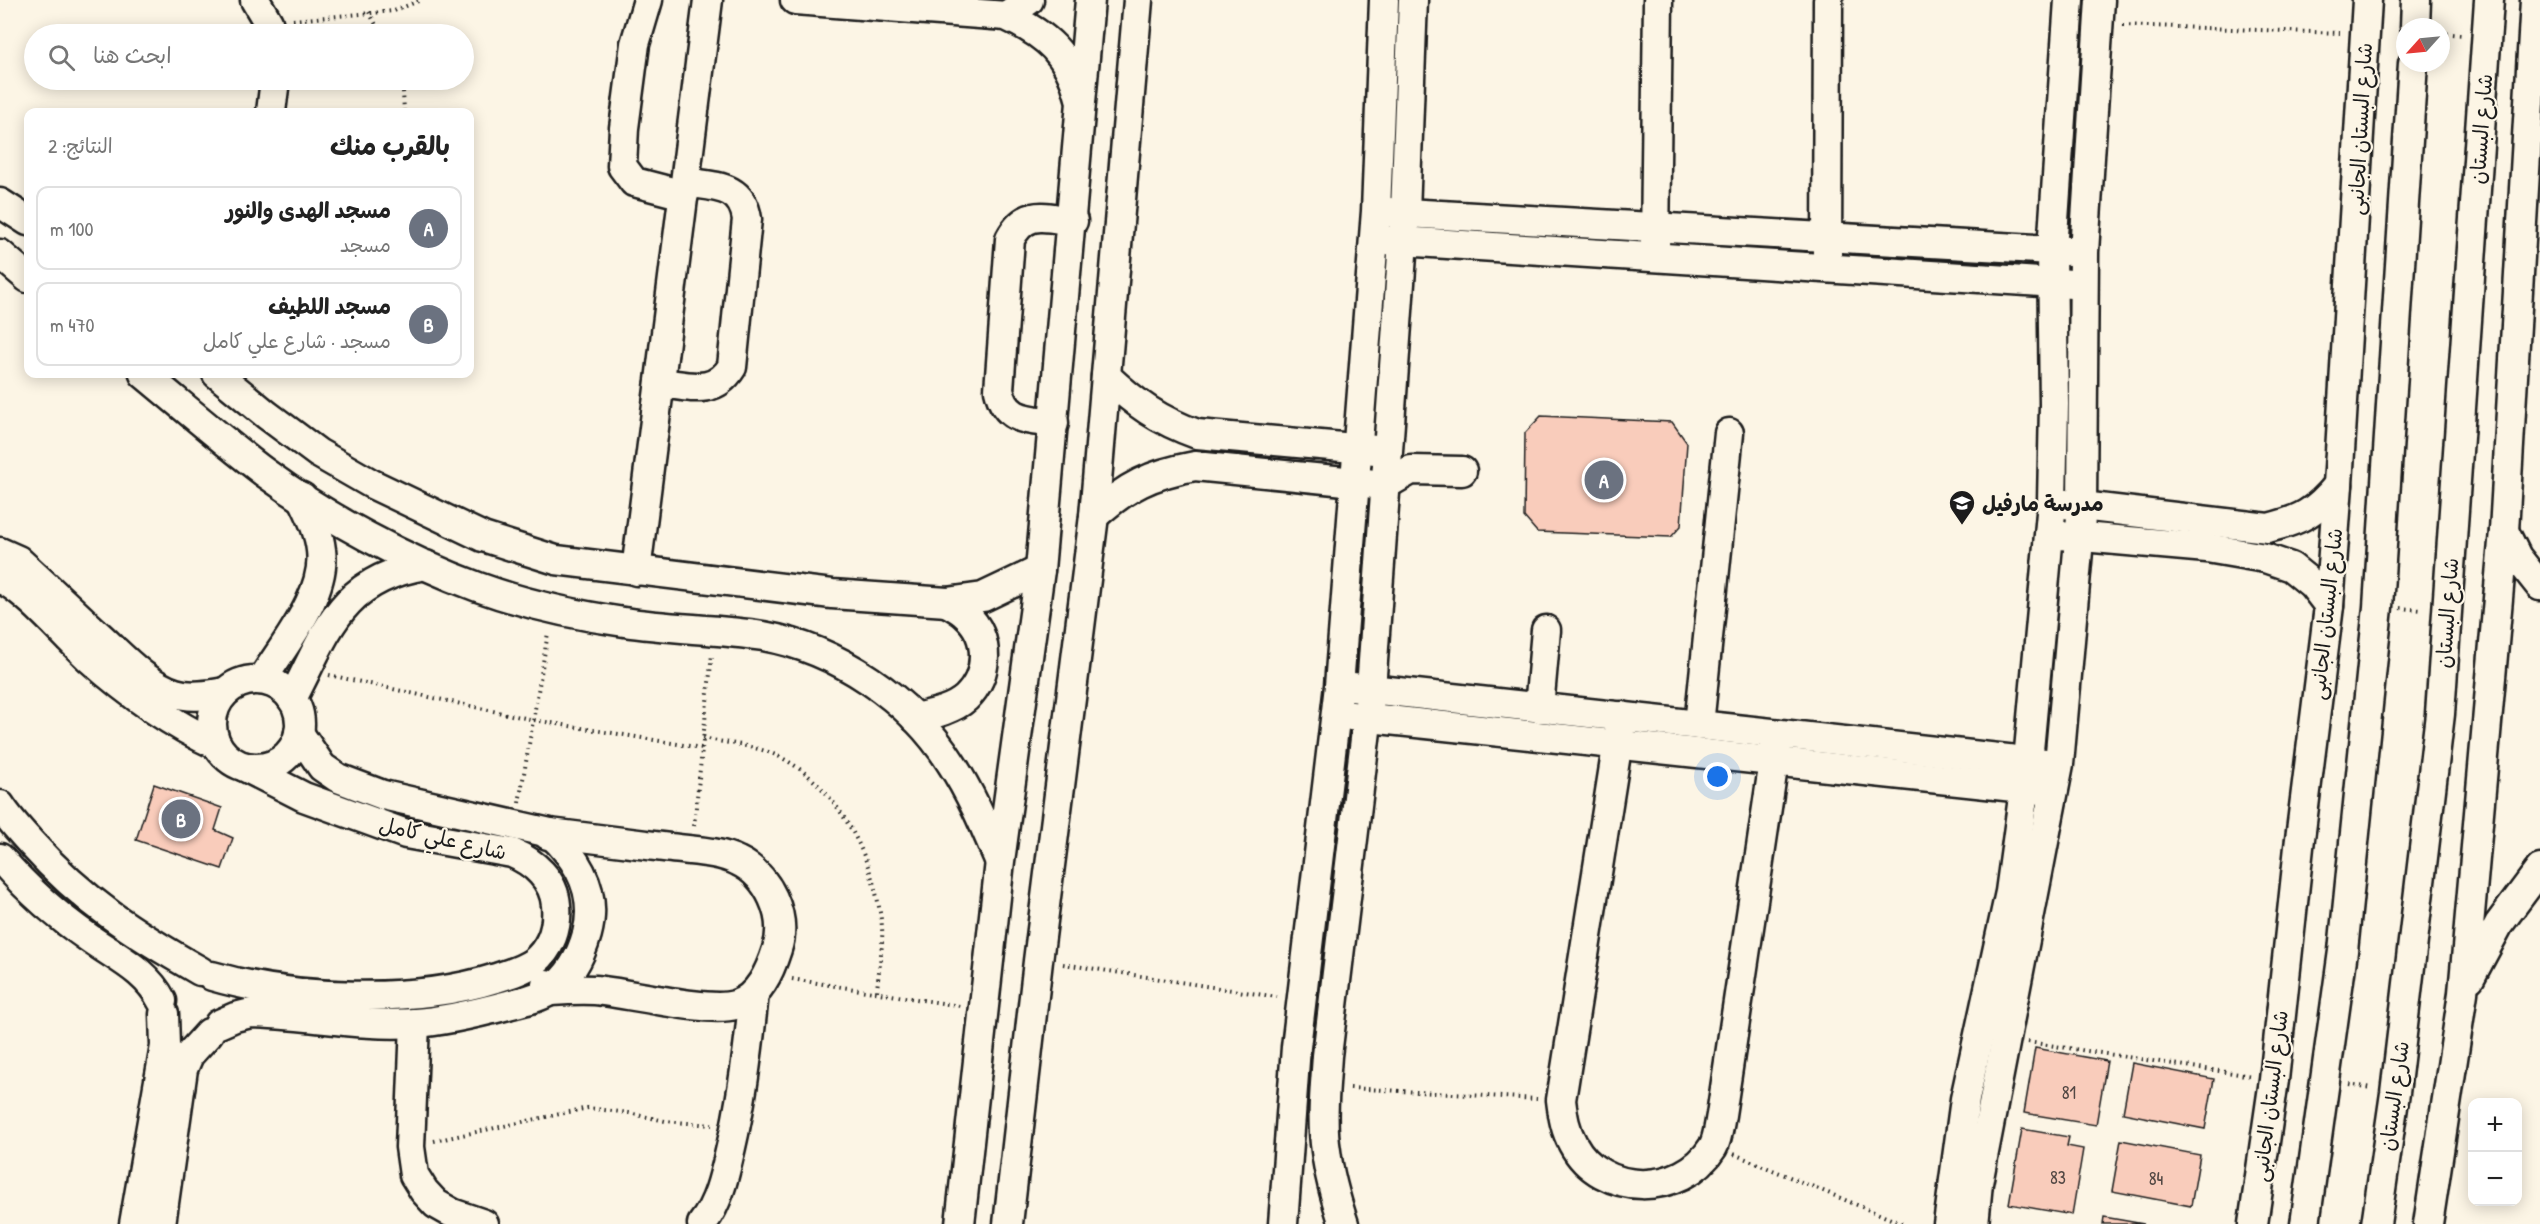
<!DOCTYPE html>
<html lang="ar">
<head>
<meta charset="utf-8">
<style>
	body { margin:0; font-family:"Patrick Hand","Playpen Sans Arabic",sans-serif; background:#f2f2f2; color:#222; direction:rtl }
	.controls { position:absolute; right:18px; bottom:18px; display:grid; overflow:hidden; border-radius:12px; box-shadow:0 3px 15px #0003 }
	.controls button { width:54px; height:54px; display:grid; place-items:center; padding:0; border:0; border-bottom:2px solid #e0e0e0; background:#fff; color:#222; font:30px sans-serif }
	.compass { position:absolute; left:2396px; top:18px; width:54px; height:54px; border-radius:50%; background:#fff; box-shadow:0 3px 15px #0003; rotate:243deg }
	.you { position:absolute; left:1718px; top:777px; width:21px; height:21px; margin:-15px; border:4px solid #fff; border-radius:50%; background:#1a73e8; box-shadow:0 0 0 9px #1a73e833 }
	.badge { display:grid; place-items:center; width:39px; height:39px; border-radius:50%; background:#db2777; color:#fff; font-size:20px; font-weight:700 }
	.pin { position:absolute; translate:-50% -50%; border:3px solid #fff; box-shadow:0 2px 6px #0006 }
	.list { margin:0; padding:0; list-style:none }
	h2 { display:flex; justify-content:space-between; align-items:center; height:78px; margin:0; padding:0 24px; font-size:26px }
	h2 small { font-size:20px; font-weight:400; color:#767676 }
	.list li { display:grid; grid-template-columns:39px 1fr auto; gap:18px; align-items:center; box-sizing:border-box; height:84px; margin:0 12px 12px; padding:0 12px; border:2px solid #e0e0e0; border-radius:12px }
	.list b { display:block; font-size:22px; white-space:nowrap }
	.list p { margin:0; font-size:20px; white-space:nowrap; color:#767676 }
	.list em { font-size:20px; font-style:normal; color:#767676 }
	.icon { flex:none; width:33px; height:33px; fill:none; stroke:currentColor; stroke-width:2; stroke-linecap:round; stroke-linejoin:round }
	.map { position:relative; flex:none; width:2540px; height:1224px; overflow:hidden; direction:ltr }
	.search { position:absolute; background:#fff; box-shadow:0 3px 15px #0003; left:24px; top:24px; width:450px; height:66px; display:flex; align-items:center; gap:15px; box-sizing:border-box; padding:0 21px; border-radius:33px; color:#767676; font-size:22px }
	.panel { position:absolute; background:#fff; box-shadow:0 3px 15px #0003; left:24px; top:108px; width:450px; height:270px; border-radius:12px; direction:rtl }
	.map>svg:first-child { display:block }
</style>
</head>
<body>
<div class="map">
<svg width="2540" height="1224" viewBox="0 0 2540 1224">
	<rect width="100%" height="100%" fill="#fcf5e5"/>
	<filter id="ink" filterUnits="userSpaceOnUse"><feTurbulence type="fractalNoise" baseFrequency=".0167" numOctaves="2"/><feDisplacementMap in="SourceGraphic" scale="12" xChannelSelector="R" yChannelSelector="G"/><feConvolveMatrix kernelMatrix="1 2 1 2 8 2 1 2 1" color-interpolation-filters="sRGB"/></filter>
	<g filter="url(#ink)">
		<g fill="#f9ccbb" stroke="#1c1c1c" stroke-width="1.5">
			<path d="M1541,416L1672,422L1687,443L1681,526L1671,537L1537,532L1524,517L1525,433Z"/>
			<path d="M154,784L222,808L215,830L233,838L222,869L136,840Z"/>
			<path d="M2035,1048L2107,1061L2096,1125L2024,1113Z"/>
			<path d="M2132,1063L2214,1079L2205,1129L2123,1113Z"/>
			<path d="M2022,1129L2069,1137L2067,1146L2083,1149L2072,1215L2009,1204Z"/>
			<path d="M2121,1140L2200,1155L2191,1206L2112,1191Z"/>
			<path d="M2104,1217L2144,1224H2103Z"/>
		</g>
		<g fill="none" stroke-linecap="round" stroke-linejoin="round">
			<g stroke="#1c1c1c" stroke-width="33">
				<g id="minor">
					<path d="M255,0L268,22L271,34"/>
					<path d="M648,0L635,44L624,128L622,166L634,182L684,195"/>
					<path d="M795,0L1006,16C1046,34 1069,54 1080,98"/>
					<path d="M1006,16L1029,0"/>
					<path d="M2415,27L2416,0"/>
					<path d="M271,112L275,80"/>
					<path d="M0,203L28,221"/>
					<path d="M1388,212L2070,251"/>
					<path d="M1385,240L2072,284"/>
					<path d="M1655,247L1658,0"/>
					<path d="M0,254L28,278"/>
					<path d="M1827,257L1828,0"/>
					<path d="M144,374C184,407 223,441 264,472C325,517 407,561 478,587C525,604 575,615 624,622C670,629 717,629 763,636C837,649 911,699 951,763C971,793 985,827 999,860"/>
					<path d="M217,374L267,415L318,453L372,484L483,537L556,560L832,594L947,602L983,597L1040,570"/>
					<path d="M1106,376C1136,404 1158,420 1197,434L1376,450"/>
					<path d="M660,383C690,386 714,396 732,367L747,219C742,184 714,187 686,182"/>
					<path d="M1054,423C1027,419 1006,421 999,390L1010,239C1026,209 1044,217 1073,221"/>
					<path d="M2065,504L2268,528C2301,520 2316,512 2338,485"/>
					<path d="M1094,516C1127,486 1151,474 1195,466L1385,485L1411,470L1462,471"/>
					<path d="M2504,531L2517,557L2540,586"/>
					<path d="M2060,535L2207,548L2265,558L2291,567L2312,584L2329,606"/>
					<path d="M0,552L18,560C44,584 70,608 95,632C119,653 144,683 175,693C191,698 209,695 225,692"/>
					<path d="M636,571L708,0"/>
					<path d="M0,579C24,587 68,639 89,658C128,693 169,723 217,745"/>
					<path d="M262,680C284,644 327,594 321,550C319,531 310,514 302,497"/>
					<circle cx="256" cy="724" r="44"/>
					<path d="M1352,687L2045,763"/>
					<path d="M292,699C328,630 340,579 426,565"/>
					<path d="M1539,708L1546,630"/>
					<path d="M1351,716L2042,790"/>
					<path d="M1622,716L1561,1100C1563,1116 1565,1130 1573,1144C1601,1197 1682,1197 1713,1147C1718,1138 1719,1125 1721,1115L1778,734"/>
					<path d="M915,718C932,714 953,710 966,698C989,676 991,637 966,615C961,610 953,606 947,602"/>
					<path d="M1699,725L1729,433"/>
					<path d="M0,805C9,819 21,832 32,844C83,901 135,934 200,971"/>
					<path d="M0,858C26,888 57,916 89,938C117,958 146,970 162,1001"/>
					<path d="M212,976C294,1000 414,1004 496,978C509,974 523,970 534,962C551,948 558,927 556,905C554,880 534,862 512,853L406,834L304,797L245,767"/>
					<path d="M2470,978L2499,924L2540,869"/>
					<path d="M546,984L550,991C565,990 580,989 595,990C628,993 708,1013 735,1005C759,997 770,971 777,949C788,916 768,875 738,861C719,851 693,851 671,848C631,843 590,838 550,833L548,835"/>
					<path d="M415,1023L410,1147L414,1175L424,1191L436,1204L452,1213L484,1224"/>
					<path d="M219,1024L235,1017L251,1013C305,1014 361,1027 415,1023C446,1021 478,1013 508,1005C522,1001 540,998 551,990C571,976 581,956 587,934C598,893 579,860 550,833L383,795L338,778L322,767L299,733"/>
					<path d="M134,1224L165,1046L164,1014"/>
					<path d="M161,1224L183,1069L189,1055L209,1033"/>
					<path d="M702,1224C719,1203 725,1173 731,1147C743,1096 749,1045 754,993"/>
					<path d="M960,1224L1000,861L1040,570L1090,0"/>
					<path d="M1008,1224L1038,961L1094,516L1138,0"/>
					<path d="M1283,1224L1296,1047L1339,686L1376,211L1384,0"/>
					<path d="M1344,1224C1336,1200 1329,1176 1326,1151C1321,1120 1325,1087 1327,1056L1371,689L1405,213L1413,0"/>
					<path d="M1948,1224L1965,1099L2010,892L2028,761L2052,502L2054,404L2052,250L2069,0"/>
					<path d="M1974,1224L1978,1183L2059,764L2082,506L2084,252L2100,0"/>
					<path d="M2253,1224L2274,1080L2299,847L2329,606L2338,485L2367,0"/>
					<path d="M2305,1224L2343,951L2378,607L2413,63"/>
					<path d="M2376,1224L2395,1093L2440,714L2489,0"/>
					<path d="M2428,1224L2463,993L2504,531L2535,0"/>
				</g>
			</g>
			<g stroke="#1c1c1c" stroke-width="4" stroke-dasharray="1.5 4.5" stroke-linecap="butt">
				<path d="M369,12L381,34"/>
				<path d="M293,20L394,11L421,0"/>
				<path d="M2123,25L2340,33"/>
				<path d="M2441,33L2464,35"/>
				<path d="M400,80L403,91L404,112"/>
				<path d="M2400,608L2422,610"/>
				<path d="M329,675L534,720L702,748"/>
				<path d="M703,738C725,743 750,745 771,753C835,779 872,854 881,919C885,940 878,970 877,992"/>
				<path d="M519,803L548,633"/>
				<path d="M694,826L712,654"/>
				<path d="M1063,964L1277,997"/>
				<path d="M792,979L960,1006"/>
				<path d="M2028,1042L2252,1076"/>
				<path d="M2349,1084L2371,1088"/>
				<path d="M1350,1088L1537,1099"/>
				<path d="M434,1141L588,1108L629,1113L665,1121L712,1125"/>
				<path d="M1734,1154L1903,1224"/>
			</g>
			<use href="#minor" stroke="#fcf5e5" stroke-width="28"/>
		</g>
	</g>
	<defs>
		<g id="school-pin" transform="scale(1.35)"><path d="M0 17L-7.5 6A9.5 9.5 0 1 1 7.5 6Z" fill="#1c1c1c" stroke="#fcf5e5"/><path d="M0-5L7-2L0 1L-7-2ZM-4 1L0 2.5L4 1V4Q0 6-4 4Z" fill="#fff"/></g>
	</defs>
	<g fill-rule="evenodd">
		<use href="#school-pin" x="1962" y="503"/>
	</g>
	<g text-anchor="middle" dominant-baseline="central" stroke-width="4.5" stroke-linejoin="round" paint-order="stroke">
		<g font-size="18" fill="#534844">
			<text x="2069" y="1092">81</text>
			<text x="2058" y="1177">83</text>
			<text x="2156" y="1178">84</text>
		</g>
		<g font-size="21" fill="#1c1c1c" stroke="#fcf5e5">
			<text transform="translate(2360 129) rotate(-87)">شارع البستان الجانبى</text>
			<text transform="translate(2481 129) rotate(-86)">شارع البستان</text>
			<text transform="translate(2447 613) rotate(-86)">شارع البستان</text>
			<text transform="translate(2326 614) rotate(-84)">شارع البستان الجانبى</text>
			<text transform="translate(443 838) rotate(13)">شارع علي كامل</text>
			<text transform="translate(2270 1096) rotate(-83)">شارع البستان الجانبى</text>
			<text transform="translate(2394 1096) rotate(-82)">شارع البستان</text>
		</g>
		<g font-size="21" font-weight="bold" fill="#1c1c1c" stroke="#fcf5e5" text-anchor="start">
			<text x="1982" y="503">مدرسة مارفيل</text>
		</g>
	</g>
</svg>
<div class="controls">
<button>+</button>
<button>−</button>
</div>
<svg class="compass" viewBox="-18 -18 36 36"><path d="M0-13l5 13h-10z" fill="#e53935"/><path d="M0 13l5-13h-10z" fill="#767676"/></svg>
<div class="you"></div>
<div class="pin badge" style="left:1604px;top:480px;background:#6b7280">A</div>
<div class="pin badge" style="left:181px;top:819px;background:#6b7280">B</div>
<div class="search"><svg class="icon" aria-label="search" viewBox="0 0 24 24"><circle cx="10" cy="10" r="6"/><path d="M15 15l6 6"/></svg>ابحث هنا</div>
<section class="panel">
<h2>بالقرب منك<small>النتائج: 2</small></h2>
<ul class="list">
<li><span class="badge" style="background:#6b7280">A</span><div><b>مسجد الهدى والنور</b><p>مسجد</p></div><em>100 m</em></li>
<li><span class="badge" style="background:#6b7280">B</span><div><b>مسجد اللطيف</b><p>مسجد · شارع علي كامل</p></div><em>470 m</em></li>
</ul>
</section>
</div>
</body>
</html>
